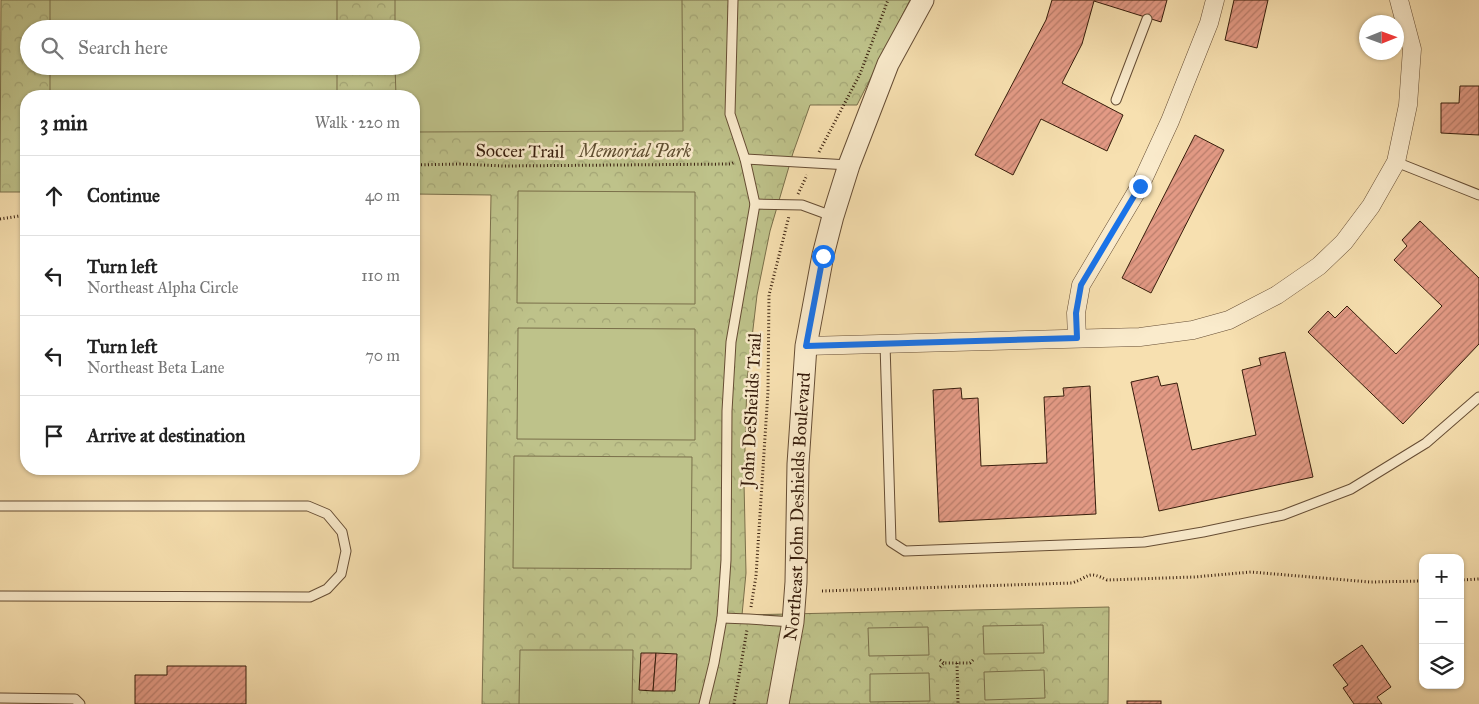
<!DOCTYPE html>
<html lang="en">
<head>
<meta charset="utf-8">
<style>
	body { margin:0; font-family:"IM FELL Great Primer",serif; background:#f6f6f6; color:#222 }
	.controls { position:absolute; right:15px; bottom:15px; display:grid; overflow:hidden; border-radius:10px; box-shadow:0 1px 4px #0004 }
	.controls button { width:45px; height:45px; display:grid; place-items:center; padding:0; border:0; border-bottom:1px solid #e0e0e0; background:#fff; color:#222; font:25px sans-serif }
	.compass { position:absolute; left:1359px; top:15px; width:45px; height:45px; border-radius:50%; background:#fff; box-shadow:0 1px 4px #0004; rotate:89deg }
	.stop { position:absolute; width:15px; height:15px; margin:-11px; border:4px solid #1a73e8; border-radius:50%; background:#fff }
	.stop.end { background:#1a73e8; border-color:#fff; box-shadow:0 1px 5px #0008 }
	.list { margin:0; padding:0; list-style:none }
	h2 { display:flex; justify-content:space-between; align-items:center; height:65px; margin:0; padding:0 20px; font-size:21px }
	h2 small { font-size:16px; font-weight:400; color:#767676 }
	.list li { display:grid; grid-template-columns:32px 1fr auto; gap:15px; align-items:center; box-sizing:border-box; height:80px; padding:0 20px; border-top:1px solid #e0e0e0 }
	.list b { display:block; font-size:19px; white-space:nowrap }
	.list p { margin:0; font-size:16px; white-space:nowrap; color:#767676 }
	.list em { font-size:16px; font-style:normal; color:#767676 }
	.icon { flex:none; width:28px; height:28px; fill:none; stroke:currentColor; stroke-width:2; stroke-linecap:round; stroke-linejoin:round }
	.map { position:relative; flex:none; width:1479px; height:704px; overflow:hidden }
	.search { position:absolute; background:#fff; box-shadow:0 1px 4px #0004; left:20px; top:20px; width:400px; height:55px; display:flex; align-items:center; gap:12px; box-sizing:border-box; padding:0 18px; border-radius:28px; color:#767676; font-size:19px }
	.panel { position:absolute; background:#fff; box-shadow:0 1px 4px #0004; left:20px; top:90px; width:400px; height:385px; border-radius:20px }
	.map>svg:first-child { display:block }
</style>
</head>
<body>
<div class="map">
<svg width="1479" height="704" viewBox="0 0 1479 704">
	<defs>
		<pattern id="forest-crowns" width="20" height="18" patternUnits="userSpaceOnUse" patternTransform="scale(1.25)"><rect width="20" height="18" fill="#bec28a"/><path d="M2 6a3 3 0 1 1 6 0M12 15a3 3 0 1 1 6 0" fill="none" stroke="#a4a676"/></pattern>
		<pattern id="building-hatch" width="6" height="6" patternUnits="userSpaceOnUse" patternTransform="scale(1.25)"><rect width="6" height="6" fill="#e39a85"/><path d="M-1 1l2-2M0 6l6-6M5 7l2-2" fill="none" stroke="#b97d6b"/></pattern>
	</defs>
	<rect width="100%" height="100%" fill="#f7e0b0"/>
	<filter id="stains"><feTurbulence type="fractalNoise" baseFrequency=".004" numOctaves="4"/><feColorMatrix values="0 0 0 0 .2 0 0 0 0 .09 0 0 0 0 .02 0 0 0 .5 -.17"/></filter>
	<radialGradient id="worn" r=".72"><stop offset=".6" stop-color="#630" stop-opacity="0"/><stop offset="1" stop-color="#630" stop-opacity=".3"/></radialGradient>
	<path fill="url(#forest-crowns)" stroke="#7a6f4a" fill-rule="evenodd" d="M1,0H910L857,105H810L793,153L770,231L757,295L747,380L744,482L746,573L742,615L1109,607L1108,704H482L491,195L414,194V96H26V192H0ZM29,29H411V66H29Z"/>
	<g fill="#bec28a" stroke="#7a6f4a">
		<rect x="50" y="0" width="287" height="29"/>
		<path d="M395,0H682L683,131L414,132V96H396L395,66H411V29H395Z"/>
		<rect x="50" y="66" width="287" height="30"/>
		<path d="M518,191L695,192V304L517,303Z"/>
		<path d="M518,328L695,329V440L517,439Z"/>
		<path d="M514,456L692,457L691,569L513,568Z"/>
		<path d="M1043,625L1044,653L984,654L983,626Z"/>
		<path d="M928,627L929,655L869,656L868,628Z"/>
		<path d="M520,650H633L632,704H519Z"/>
		<path d="M1044,670L1045,698L985,700L984,672Z"/>
		<path d="M929,673L930,701L870,702V674Z"/>
	</g>
	<g fill="url(#building-hatch)" stroke="#361c0b">
		<path d="M1052,0H1167L1161,22L1094,1L1082,44L1062,83L1123,115L1107,151L1041,119L1013,175L975,155L1046,20Z"/>
		<path d="M1234,0H1268L1257,48L1225,40Z"/>
		<path d="M1460,86H1479V135L1441,133V103H1459Z"/>
		<path d="M1195,135L1224,150L1151,293L1122,278Z"/>
		<path d="M1420,221L1479,278V344L1403,424L1308,332L1328,311L1335,318L1347,306L1396,354L1442,306L1394,260L1407,246L1402,240Z"/>
		<path d="M1285,352L1313,477L1159,511L1131,382L1158,376L1161,386L1177,383L1192,450L1256,435L1242,370L1261,365L1259,358Z"/>
		<path d="M1090,386L1096,514L939,522L933,390L961,388L962,399L978,398L981,466L1047,463L1044,397L1064,396L1063,388Z"/>
		<path d="M1362,645L1391,687L1377,697L1382,704H1354L1343,688L1348,685L1333,665Z"/>
		<path d="M641,653H656L653,691L639,690Z"/>
		<path d="M656,653L677,654L675,691H653Z"/>
		<path d="M167,666H246V704H135V675H167Z"/>
		<rect x="1127" y="701" width="34" height="3"/>
	</g>
	<g fill="none" stroke-linecap="round" stroke-linejoin="round">
		<g stroke="#664d34" stroke-width="11">
			<g id="service">
				<path d="M1116,100L1147,19"/>
				<path d="M745,159L849,165"/>
				<path d="M1396,162L1479,195"/>
				<path d="M755,204L802,205L832,216"/>
				<path d="M885,344L891,542L905,551L1144,542L1203,532L1283,515L1351,489L1426,443L1479,397"/>
				<path d="M0,506H308L327,514L342,532L346,551L341,574L327,589L310,597L0,596"/>
				<path d="M722,618L749,619L793,622"/>
				<path d="M0,698L75,699L80,704"/>
				<path d="M704,704L714,663L722,618L726,560L727,411L731,342L755,204L745,159L730,114L733,0"/>
			</g>
		</g>
		<g stroke="#664d34" stroke-width="19">
			<g id="minor">
				<path d="M1077,338L1076,313L1081,285L1140,186L1170,121L1209,23L1215,0"/>
				<path d="M806,346L1140,337L1193,330L1229,320L1277,295L1319,266L1344,242L1371,206L1396,162L1408,105L1412,49L1399,0"/>
			</g>
		</g>
		<g stroke="#664d34" stroke-width="23">
			<g id="tertiary">
				<path id="s1" d="M778,704L793,622L796,582L798,464L806,346L823,255L833,216L849,165L888,64L923,0"/>
			</g>
		</g>
		<g stroke="#361c0b" stroke-width="3" stroke-dasharray="1 2.5" stroke-linecap="butt">
			<path d="M819,152L860,74L888,0"/>
			<path d="M414,165L460,164L504,166L731,164L735,162"/>
			<path d="M798,194L807,175"/>
			<path d="M0,219L26,215"/>
			<path d="M1460,580L1479,579"/>
			<path d="M822,591L1072,583C1090,577 1087,570 1107,580L1194,577L1251,572L1370,582L1423,581"/>
			<path d="M751,607L756,576L768,391L769,295L789,216"/>
			<path d="M940,660L944,663"/>
			<path d="M957,663L958,704"/>
			<path d="M940,667L944,663H970L973,660"/>
			<path d="M734,704L747,630"/>
		</g>
		<use href="#service" stroke="#faebcc" stroke-width="9"/>
		<use href="#minor" stroke="#faebcc" stroke-width="18"/>
		<use href="#tertiary" stroke="#faebcc" stroke-width="21"/>
	</g>
	<g fill="none" stroke-linecap="round" stroke-linejoin="round">
		<path stroke="#1a73e8" stroke-width="6" d="M823,256L806,346L1077,338L1076,313L1081,285L1140,186"/>
	</g>
	<g text-anchor="middle" dominant-baseline="central" stroke-width="5" stroke-linejoin="round" paint-order="stroke">
		<g font-size="18" fill="#361c0b" stroke="#faebcc">
			<text transform="translate(520 151) rotate(1)">Soccer Trail</text>
			<text transform="translate(751 410) rotate(-87)">John DeSheilds Trail</text>
			<text stroke="none"><textPath href="#s1" startOffset="199">Northeast John Deshields Boulevard</textPath></text>
		</g>
		<g font-size="18" font-style="italic" fill="#5f4e31" stroke="#faebcc">
			<text x="635" y="151">Memorial Park</text>
		</g>
	</g>
	<rect width="100%" height="100%" filter="url(#stains)"/>
	<rect width="100%" height="100%" fill="url(#worn)"/>
</svg>
<div class="controls">
<button>+</button>
<button>−</button>
<button><svg class="icon" aria-label="layers" viewBox="0 0 24 24"><path d="M12 4l9 5-9 5-9-5zM3 14l9 5 9-5"/></svg></button>
</div>
<svg class="compass" viewBox="-18 -18 36 36"><path d="M0-13l5 13h-10z" fill="#e53935"/><path d="M0 13l5-13h-10z" fill="#767676"/></svg>
<div class="stop" style="left:823px;top:256px"></div>
<div class="stop end" style="left:1140px;top:186px"></div>
<div class="search"><svg class="icon" aria-label="search" viewBox="0 0 24 24"><circle cx="10" cy="10" r="6"/><path d="M15 15l6 6"/></svg>Search here</div>
<section class="panel">
<h2>3 min<small>Walk · 220 m</small></h2>
<ul class="list">
<li><svg class="icon" aria-label="ahead" viewBox="0 0 24 24"><path d="M12 20V5M6 11l6-6 6 6"/></svg><div><b>Continue</b></div><em>40 m</em></li>
<li><svg class="icon" aria-label="left" viewBox="0 0 24 24"><path d="M17 20v-9H6M10 6l-5 5 5 5"/></svg><div><b>Turn left</b><p>Northeast Alpha Circle</p></div><em>110 m</em></li>
<li><svg class="icon" aria-label="left" viewBox="0 0 24 24"><path d="M17 20v-9H6M10 6l-5 5 5 5"/></svg><div><b>Turn left</b><p>Northeast Beta Lane</p></div><em>70 m</em></li>
<li><svg class="icon" aria-label="arrive" viewBox="0 0 24 24"><path d="M6 21V4h12l-3 4 3 4H6"/></svg><div><b>Arrive at destination</b></div></li>
</ul>
</section>
</div>
</body>
</html>
